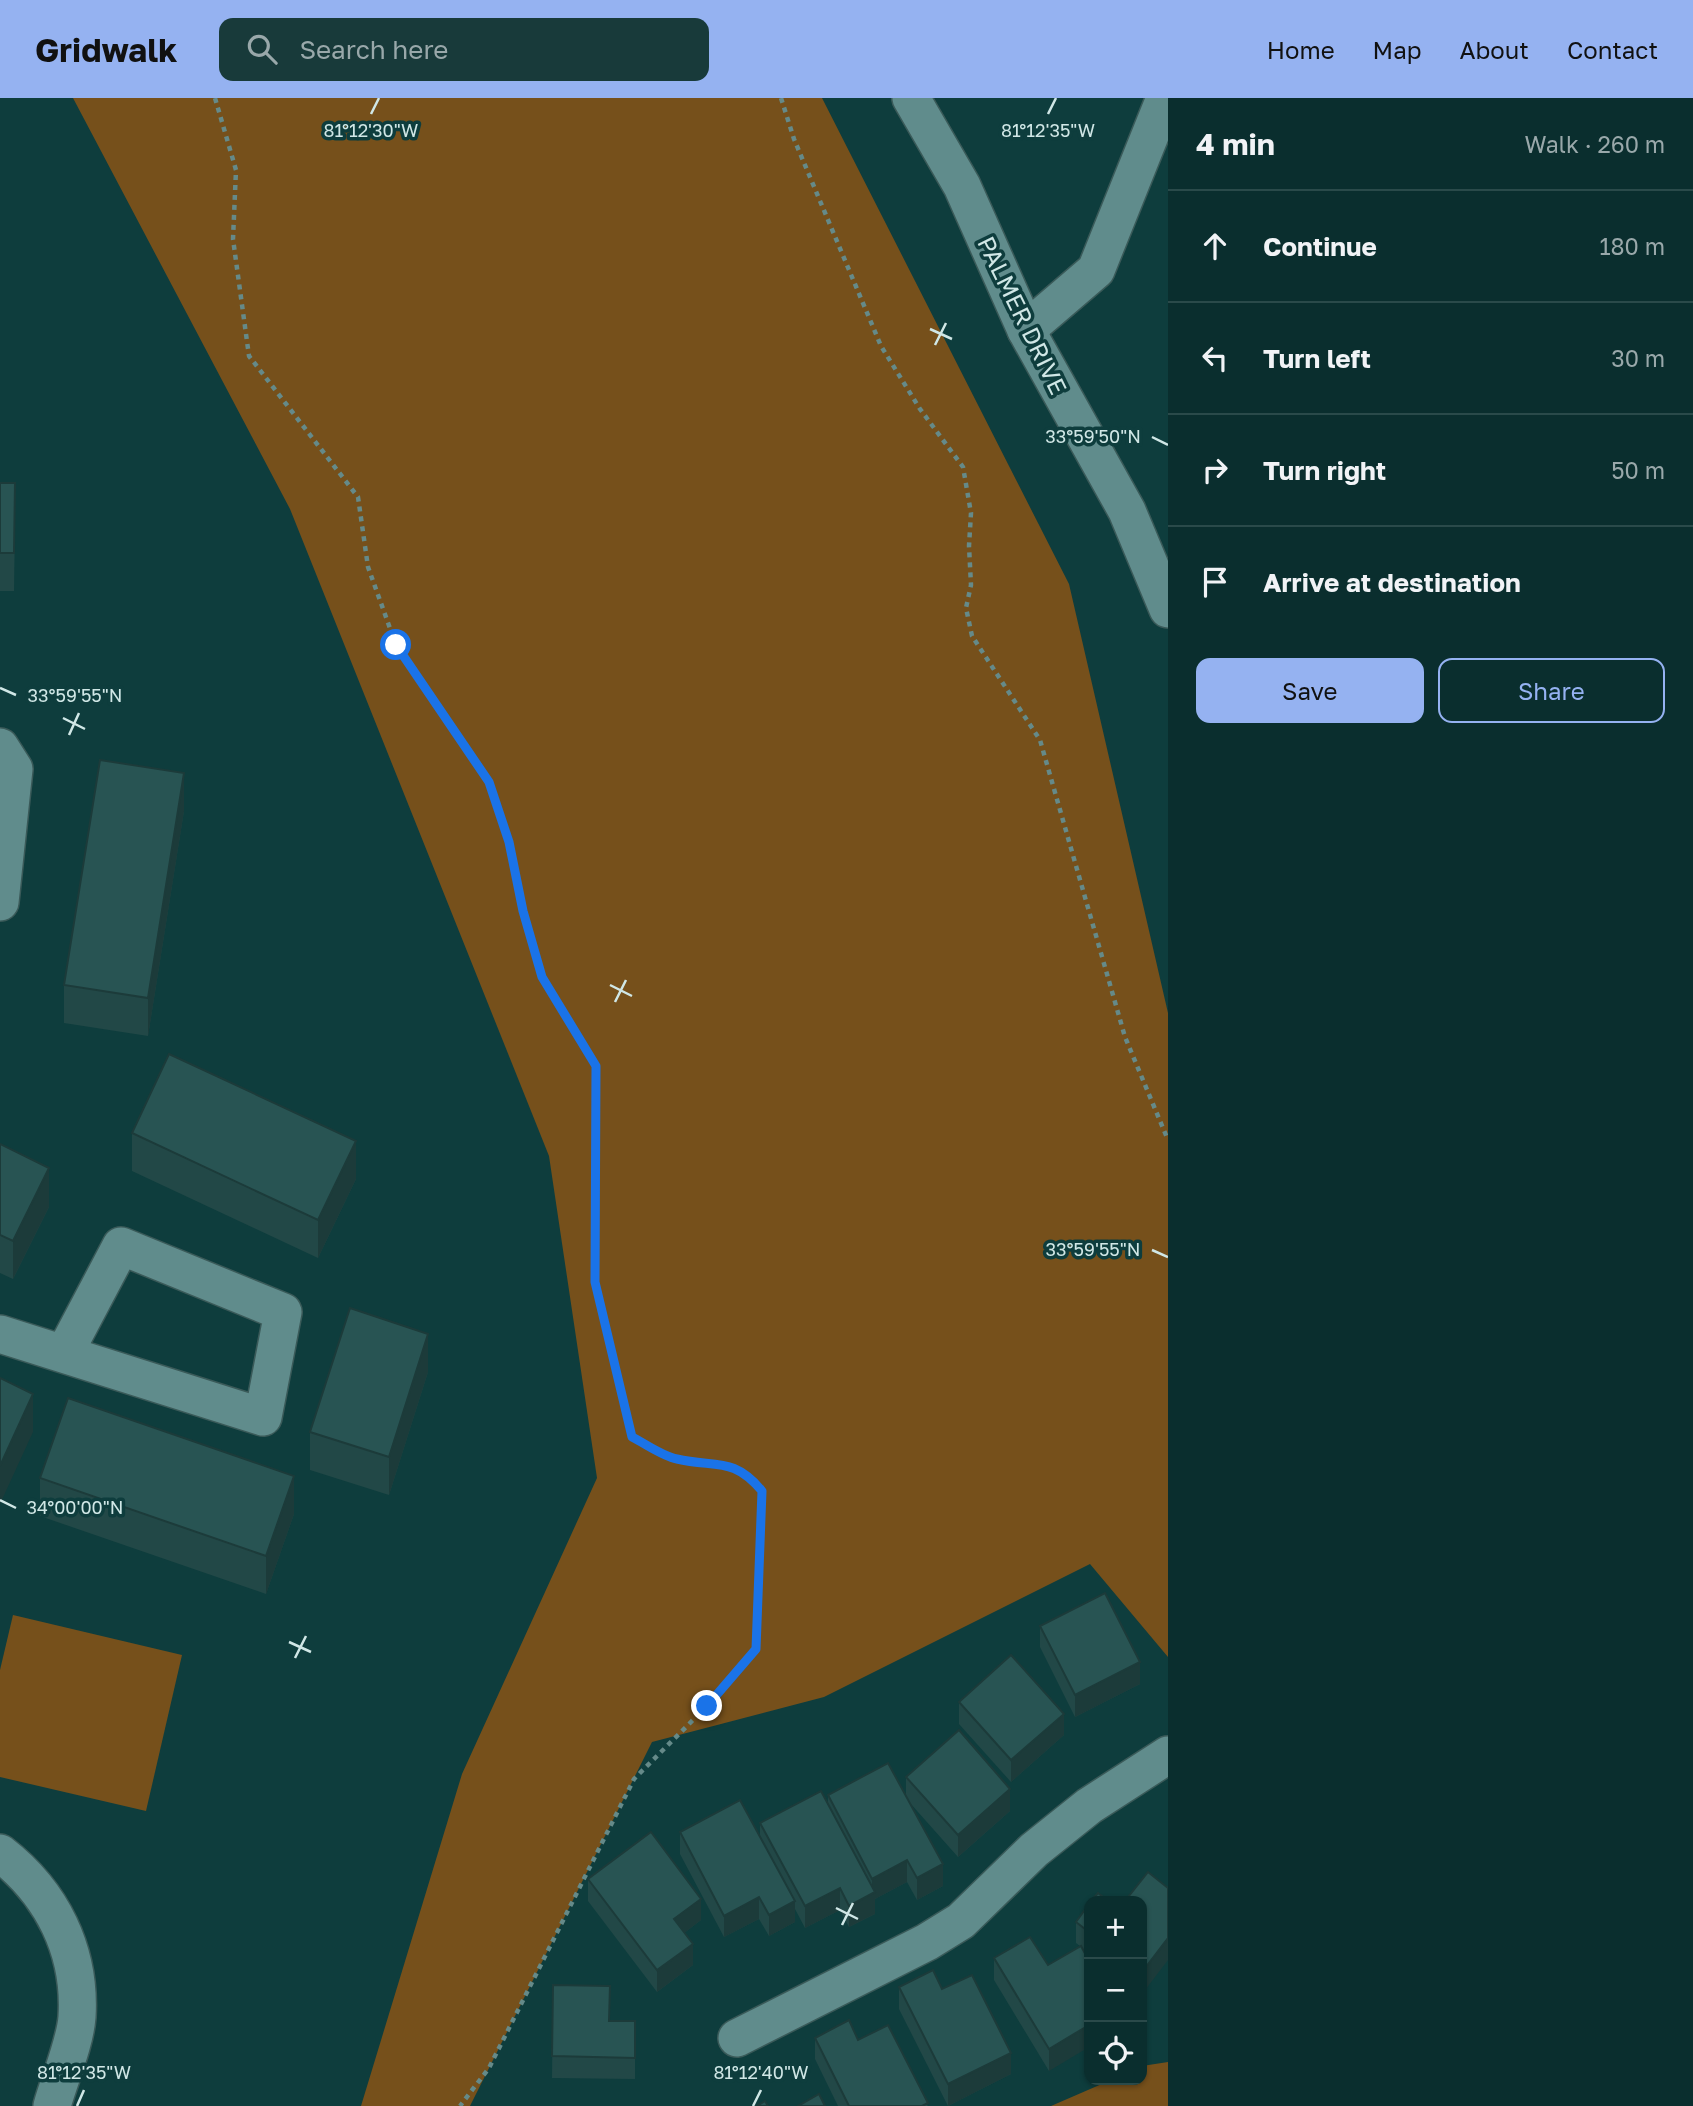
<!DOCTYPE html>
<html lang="en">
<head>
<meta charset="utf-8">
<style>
	body { margin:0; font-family:"Golos Text",sans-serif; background:#183a3a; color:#f1f3f6 }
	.controls { position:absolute; right:21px; bottom:21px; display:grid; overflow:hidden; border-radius:14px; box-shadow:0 2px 5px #0004 }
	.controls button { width:63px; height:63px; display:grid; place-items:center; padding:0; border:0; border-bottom:2px solid #2a4a4a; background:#0a2e2e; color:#f1f3f6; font:35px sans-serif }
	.stop { position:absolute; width:21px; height:21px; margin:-16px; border:5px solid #1a73e8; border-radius:50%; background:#fff }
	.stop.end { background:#1a73e8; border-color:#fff; box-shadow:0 2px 7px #0008 }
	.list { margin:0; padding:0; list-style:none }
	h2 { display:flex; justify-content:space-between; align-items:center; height:91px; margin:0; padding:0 28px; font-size:30px }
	h2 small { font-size:23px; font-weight:400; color:#99a8aa }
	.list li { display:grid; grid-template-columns:46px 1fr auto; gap:21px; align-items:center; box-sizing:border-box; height:112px; padding:0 28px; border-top:2px solid #2a4a4a }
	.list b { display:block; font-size:26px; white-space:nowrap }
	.list em { font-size:23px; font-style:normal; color:#99a8aa }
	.actions { display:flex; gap:14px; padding:21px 28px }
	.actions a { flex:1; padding:16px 0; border:2px solid #95b2f1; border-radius:14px; text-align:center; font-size:24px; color:#95b2f1 }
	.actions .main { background:#95b2f1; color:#111 }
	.icon { flex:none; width:38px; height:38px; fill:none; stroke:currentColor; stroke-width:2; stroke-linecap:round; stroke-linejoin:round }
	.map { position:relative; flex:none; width:1168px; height:2008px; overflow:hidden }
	header { display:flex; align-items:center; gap:42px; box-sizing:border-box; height:98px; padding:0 35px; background:#95b2f1; color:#111 }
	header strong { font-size:33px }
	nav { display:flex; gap:38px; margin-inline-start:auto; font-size:24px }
	.search { width:490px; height:63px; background:#183a3a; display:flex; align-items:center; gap:18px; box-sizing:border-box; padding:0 24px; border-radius:14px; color:#99a8aa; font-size:26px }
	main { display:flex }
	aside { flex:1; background:#0a2e2e }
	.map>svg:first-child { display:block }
</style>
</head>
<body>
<header>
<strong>Gridwalk</strong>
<div class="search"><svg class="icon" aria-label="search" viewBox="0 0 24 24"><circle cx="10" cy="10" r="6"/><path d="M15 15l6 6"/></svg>Search here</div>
<nav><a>Home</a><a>Map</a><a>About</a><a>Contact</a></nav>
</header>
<main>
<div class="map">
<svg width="1168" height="2008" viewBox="0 0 1168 2008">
	<rect width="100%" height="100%" fill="#0e3d3d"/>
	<g fill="#76501b">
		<path d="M73,0H822L1069,486L1168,915V1559L1090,1466L824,1599L652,1644L470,2008H361L462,1676L597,1380L549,1058L290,411Z"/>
		<path d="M13,1517L182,1557L146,1713L0,1679V1572Z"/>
		<path d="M1168,1964V2008H1051L1111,1982H1142V1968Z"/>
	</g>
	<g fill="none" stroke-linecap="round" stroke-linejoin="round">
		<g stroke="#3a5a59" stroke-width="40">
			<g id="minor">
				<path d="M911,0L962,88L1026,232L1127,413L1168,511"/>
				<path d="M1026,232L1096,172L1165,0"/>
				<path d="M0,649L14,671L0,804"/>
				<path d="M0,1236L263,1319L283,1214L121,1148L64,1256"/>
				<path d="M0,1755C52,1795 81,1853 77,1919C75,1946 59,1982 52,2008"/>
				<path d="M737,1940L927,1844L961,1823L1034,1752L1089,1708L1168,1657"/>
			</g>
		</g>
		<g stroke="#658a89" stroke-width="4.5" stroke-dasharray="5 5" stroke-linecap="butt">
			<path d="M215,0L236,72L233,141L249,258L358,399L368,469L396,547L489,684L509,744L523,812L542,879L596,968L595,1184L632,1340C646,1346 662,1358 677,1361C715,1370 733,1358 762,1393L756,1551L707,1608L634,1681L489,1970L460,2008"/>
			<path d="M781,0L794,41L881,248L920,311L963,369L971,415L969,448L971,487L966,510L972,538L1040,642L1125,939L1168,1042"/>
		</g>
		<use href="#minor" stroke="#608c8c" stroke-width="37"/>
	</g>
	<g fill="#224847">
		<path d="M0,385L15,423L14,493H0Z"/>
		<path d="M184,713L148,938L64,925V887Z"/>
		<path d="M132,1035L356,1081L318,1160L132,1073Z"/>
		<path d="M0,1046L49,1109L13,1181L0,1175Z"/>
		<path d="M428,1274L389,1397L310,1372V1334Z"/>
		<path d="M40,1380L294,1416L266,1496L40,1418Z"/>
		<path d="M1040,1528L1140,1586L1075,1619L1040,1549Z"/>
		<path d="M959,1604L1064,1637L1011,1684L959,1626Z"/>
		<path d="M906,1679L1010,1713L958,1759L910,1705L943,1788L917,1802L907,1784L875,1801V1816L849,1829L840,1812L805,1830L795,1811V1824L769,1838L759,1821L724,1839L680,1756V1734L760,1739V1725L828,1706V1697L906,1698Z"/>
		<path d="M588,1781L701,1822L684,1835L693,1867L657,1894L588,1803Z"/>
		<path d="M1089,1806V1856L1081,1849L1049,1973L994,1882V1860L1048,1867L1080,1848L1076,1845V1824Z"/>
		<path d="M553,1887L610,1923H635V1981L552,1980Z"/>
		<path d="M899,1889L942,1891L1011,1976L948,2008L899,1911Z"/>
		<path d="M815,1940L858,1942L928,2008H838L815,1961Z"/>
	</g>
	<g fill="#1c3b3a">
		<path d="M184,675V713L148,938V900Z"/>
		<path d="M356,1043V1081L318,1160V1122Z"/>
		<path d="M49,1070V1109L13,1181V1143Z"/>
		<path d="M428,1236V1274L389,1397V1359Z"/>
		<path d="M33,1296V1334L0,1406V1368Z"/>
		<path d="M294,1378V1416L266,1496V1458Z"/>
		<path d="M1140,1564V1586L1075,1619V1597Z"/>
		<path d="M1064,1616V1637L1011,1684V1662Z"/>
		<path d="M1010,1691V1713L958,1759V1737Z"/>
		<path d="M907,1762V1784L875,1801V1816L849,1829V1808L872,1795V1781Z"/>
		<path d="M943,1766V1788L917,1802V1780Z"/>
		<path d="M840,1790V1812L805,1830V1808Z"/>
		<path d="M759,1799V1821L724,1839V1818Z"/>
		<path d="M701,1801V1822L674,1843V1821Z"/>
		<path d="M795,1803V1824L769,1838V1817Z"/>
		<path d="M1168,1840V1862L1142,1896V1874Z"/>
		<path d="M693,1846V1867L657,1894V1872Z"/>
		<path d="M1089,1927V1949L1049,1973V1951Z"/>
		<path d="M1011,1955V1976L948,2008V1986Z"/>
	</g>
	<g fill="#285453" stroke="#1c3b3a" stroke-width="2">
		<path d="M0,385H15L14,455H0Z"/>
		<path d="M100,662L184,675L148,900L64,887Z"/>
		<path d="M169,956L356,1043L318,1122L132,1035Z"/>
		<path d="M0,1046L49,1070L13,1143L0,1137Z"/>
		<path d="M350,1210L428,1236L389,1359L310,1334Z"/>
		<path d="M0,1280L33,1296L0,1368Z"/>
		<path d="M68,1300L294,1378L266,1458L40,1380Z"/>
		<path d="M1105,1495L1140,1564L1075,1597L1040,1528Z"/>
		<path d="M1011,1557L1064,1616L1011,1662L959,1604Z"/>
		<path d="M959,1632L1010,1691L958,1737L906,1679Z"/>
		<path d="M888,1665L943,1766L917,1780L907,1762L872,1781L828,1697Z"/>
		<path d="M821,1693L875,1794L849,1808L840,1790L805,1808L760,1725Z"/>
		<path d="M740,1702L795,1803L769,1817L759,1799L724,1818L680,1734Z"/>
		<path d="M651,1734L701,1801L674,1821L693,1846L657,1872L588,1781Z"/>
		<path d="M1148,1774L1168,1790V1840L1142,1874V1803H1125Z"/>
		<path d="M1098,1795L1108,1803H1091Z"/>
		<path d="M1089,1806V1834L1076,1824Z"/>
		<path d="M1030,1839L1048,1867L1081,1848L1089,1863V1927L1049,1951L994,1860Z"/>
		<path d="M933,1872L942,1891L972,1877L1011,1955L948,1986L899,1889Z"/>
		<path d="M553,1887L610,1888L609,1923H635V1960L552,1958Z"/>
		<path d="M849,1922L858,1942L888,1927L928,2005L922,2008H849L815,1940Z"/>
		<path d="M819,1996L825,2008H798Z"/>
		<path d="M765,2003L768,2008H757Z"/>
	</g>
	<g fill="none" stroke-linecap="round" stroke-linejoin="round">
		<path stroke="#1a73e8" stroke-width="9" d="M396,547L489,684L509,744L523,813L542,879L596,968L595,1184L632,1339C646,1346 662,1358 677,1361C715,1370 733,1358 762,1393L756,1551L707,1608"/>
	</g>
	<path fill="none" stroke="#d0e7e6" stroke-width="2.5" d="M371,16L379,0M1048,16L1056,0M930,231L952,241M935,247L946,225M1152,339L1168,347M0,590L16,597M63,620L85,631M69,637L79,615M610,887L632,898M615,904L626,882M1152,1152L1168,1159M0,1402L16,1410M289,1544L311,1554M295,1560L306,1538M836,1810L858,1821M842,1827L853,1805M77,2008L84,1992M753,2008L761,1992"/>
	<g text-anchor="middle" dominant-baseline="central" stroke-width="7" stroke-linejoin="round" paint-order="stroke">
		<g font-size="24" fill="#d0e7e6" stroke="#0e3d3d">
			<text transform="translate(1023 217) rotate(64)">PALMER DRIVE</text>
		</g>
	</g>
	<g font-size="18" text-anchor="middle" fill="#d0e7e6" stroke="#0e3d3d" stroke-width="7" stroke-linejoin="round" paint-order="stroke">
		<text x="371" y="39">81°12'30"W</text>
		<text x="1048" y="39">81°12'35"W</text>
		<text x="1093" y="345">33°59'50"N</text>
		<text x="75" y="604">33°59'55"N</text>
		<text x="1093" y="1158">33°59'55"N</text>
		<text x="75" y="1416">34°00'00"N</text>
		<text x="84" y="1981">81°12'35"W</text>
		<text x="761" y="1981">81°12'40"W</text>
	</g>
</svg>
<div class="controls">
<button>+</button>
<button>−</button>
<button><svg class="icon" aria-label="locate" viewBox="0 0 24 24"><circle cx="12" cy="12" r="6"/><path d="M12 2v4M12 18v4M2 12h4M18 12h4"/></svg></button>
</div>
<div class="stop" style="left:396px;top:547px"></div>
<div class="stop end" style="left:707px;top:1608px"></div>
</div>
<aside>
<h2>4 min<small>Walk · 260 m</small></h2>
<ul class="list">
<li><svg class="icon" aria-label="ahead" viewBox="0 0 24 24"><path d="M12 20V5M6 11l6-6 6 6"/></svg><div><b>Continue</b></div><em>180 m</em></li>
<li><svg class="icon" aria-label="left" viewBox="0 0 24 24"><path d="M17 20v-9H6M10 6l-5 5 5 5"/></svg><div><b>Turn left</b></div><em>30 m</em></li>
<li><svg class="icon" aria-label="right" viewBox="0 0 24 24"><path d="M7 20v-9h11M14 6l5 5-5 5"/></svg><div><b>Turn right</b></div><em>50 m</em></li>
<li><svg class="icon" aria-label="arrive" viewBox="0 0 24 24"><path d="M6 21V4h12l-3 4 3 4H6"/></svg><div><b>Arrive at destination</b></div></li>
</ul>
<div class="actions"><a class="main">Save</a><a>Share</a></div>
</aside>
</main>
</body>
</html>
